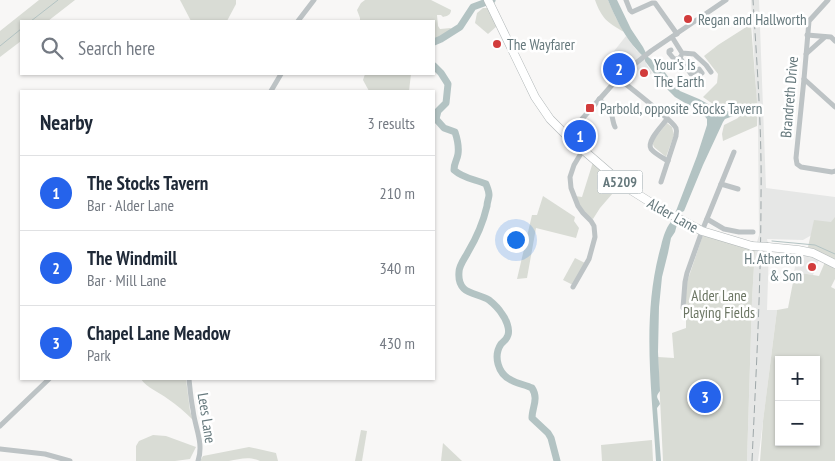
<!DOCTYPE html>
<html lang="en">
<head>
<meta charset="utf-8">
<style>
	body { margin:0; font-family:"PT Sans Narrow",sans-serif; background:#f6f6f7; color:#1f2937 }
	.controls { position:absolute; right:15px; bottom:15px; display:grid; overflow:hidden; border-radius:0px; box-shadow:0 1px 4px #0004 }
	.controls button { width:45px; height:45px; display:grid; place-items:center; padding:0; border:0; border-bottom:1px solid #e0e1e3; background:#fff; color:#1f2937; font:25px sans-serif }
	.you { position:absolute; left:515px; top:239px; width:18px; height:18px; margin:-12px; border:4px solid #fff; border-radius:50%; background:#1a73e8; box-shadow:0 0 0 8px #1a73e833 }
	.badge { display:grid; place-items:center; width:32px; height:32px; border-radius:50%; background:#2563eb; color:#fff; font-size:16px; font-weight:700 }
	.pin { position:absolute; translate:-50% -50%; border:2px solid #fff; box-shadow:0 1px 5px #0006 }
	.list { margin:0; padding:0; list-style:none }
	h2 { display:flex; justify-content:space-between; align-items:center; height:65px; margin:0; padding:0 20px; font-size:21px }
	h2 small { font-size:16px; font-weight:400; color:#747a83 }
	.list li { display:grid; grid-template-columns:32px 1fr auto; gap:15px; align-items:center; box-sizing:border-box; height:75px; padding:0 20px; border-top:1px solid #e0e1e3 }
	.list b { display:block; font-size:19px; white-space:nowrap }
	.list p { margin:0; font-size:16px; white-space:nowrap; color:#747a83 }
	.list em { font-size:16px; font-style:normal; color:#747a83 }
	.icon { flex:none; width:28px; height:28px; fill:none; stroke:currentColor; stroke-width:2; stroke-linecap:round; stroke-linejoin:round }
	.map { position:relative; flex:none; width:835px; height:461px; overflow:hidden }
	.search { position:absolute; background:#fff; box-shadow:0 1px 4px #0004; left:20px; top:20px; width:415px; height:55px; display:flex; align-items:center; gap:12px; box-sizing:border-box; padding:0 18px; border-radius:0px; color:#747a83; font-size:19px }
	.panel { position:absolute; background:#fff; box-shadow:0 1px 4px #0004; left:20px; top:90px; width:415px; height:290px; border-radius:0px }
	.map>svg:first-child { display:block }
</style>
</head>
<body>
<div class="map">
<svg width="835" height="461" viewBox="0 0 835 461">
	<rect width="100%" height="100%" fill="#f8f7f6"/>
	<g fill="#e6e7e6">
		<path d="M751,0H759L766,188L835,197V218L831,224L803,240L767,239L769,249L767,310H777L758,461H747L752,300L755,249L759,235L758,128Z"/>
		<path d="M626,36L637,51L642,54L645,59L647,65L652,73L644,79L633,63L615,79L606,68L607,60Z"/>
		<path d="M798,251L820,257L813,275L794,272Z"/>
	</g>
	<g fill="#d9dcd5" fill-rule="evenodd">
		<path d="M39,0H75L48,21H21V41L0,57V31Z"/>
		<path d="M180,0H236V4L227,21H191Z"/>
		<path d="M365,0H431L451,10C451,15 447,16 443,17L441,15H437L438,26L440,29L451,28C448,35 440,37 434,39V21H360V18L357,10L361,3Z"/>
		<path d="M595,0H608L616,18L624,32C607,22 602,19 595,0Z"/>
		<path d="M483,8H488L497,26L488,34L475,23L477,13Z"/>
		<path d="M751,24L757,102V126L723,141L722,134L724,125L738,118L743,109L740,104L717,107L703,97L717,83L718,74L704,56L718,45Z"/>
		<path d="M365,74H411L409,91H369L363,80Z"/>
		<path d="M667,123L672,127L674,135L666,157L654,147L652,142Z"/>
		<path d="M593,162L619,186L600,208L593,219C584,215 579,205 575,196L582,197Z"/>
		<path d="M543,196L575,217L574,221L579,228L576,238L536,228L527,278L517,279L532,215H537Z"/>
		<path d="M835,217V260L808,247L814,220L831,222Z"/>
		<path d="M703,235L755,249L752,300L747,461H663L658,357L674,358L672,333L686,328V315L684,314L687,282Z"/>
		<path d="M575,258L585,263L573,285L563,280Z"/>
		<path d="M825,262L835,268V279L831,287L835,289V461H760L763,421L777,310L788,308L795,272L819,276ZM779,360H816V442H779Z"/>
		<path d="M141,379H186L190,411L193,420C185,412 177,405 168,399C159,392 147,388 141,379Z"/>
		<path d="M361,430L367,431L362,461H355Z"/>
		<path d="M153,435L166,436L196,447L190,459L175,461H136V446L139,441Z"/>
		<path d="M652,440L653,461H602L601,445Z"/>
		<path d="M443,443L462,461H441Z"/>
		<path d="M249,447L276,453L278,461H260C249,456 240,459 229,461C219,461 210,461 200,461L203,456Z"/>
	</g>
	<path fill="#b3c3c3" d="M608,0H617L631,29L643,47L648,57L652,60L655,59L675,86L680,91L699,99L719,110L733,112L736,115L725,119L723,122L703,165L684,211L680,213L675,232L671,238L668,253L662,277L659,307L658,352L660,391C654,398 659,398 660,404L657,408L661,461H656C652,390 641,316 661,246C663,237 667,224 674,219L676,211L697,156L707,125V119L702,113L675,97L661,83L645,61V59C643,55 640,54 637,50C624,36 615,17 608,0Z"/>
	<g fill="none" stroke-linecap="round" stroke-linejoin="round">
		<g stroke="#b3c3c3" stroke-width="1">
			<path d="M31,21L58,0"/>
			<path d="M0,46L21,29"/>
			<path d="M772,241L815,245L835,254"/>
		</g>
		<g stroke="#b3c3c3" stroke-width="7">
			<path d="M434,42L441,39L460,27L473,7L492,0"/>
			<path d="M434,66L441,73L448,84L446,103L438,111L436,119L444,128L455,132C457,138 459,147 458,154C457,161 454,162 454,170C464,179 475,179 486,184C487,187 489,191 489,195C489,198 487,202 487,206C483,223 477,237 468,252C465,258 459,265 459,272C457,295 476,292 489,300C494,304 499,309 502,314C506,319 510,329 508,335C507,339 504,341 501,344C493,356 498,374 511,380C518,384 526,385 532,388C539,399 532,407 532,418L548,433L551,438L557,461"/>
		</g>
		<g stroke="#b1b7b8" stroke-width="9">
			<g id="highway">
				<path d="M488,0L535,97L550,119L567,136L626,187L661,209L702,231L752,246"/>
				<path d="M768,247L798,250L813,253L835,264"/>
			</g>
		</g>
		<g stroke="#bdc3c5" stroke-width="5">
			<path d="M626,0L630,10L632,12L652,3H655L677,34"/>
			<path d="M828,0L809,21L804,79L796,158L797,164L801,167L832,172L835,171"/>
			<path d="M298,21L314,0"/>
			<path d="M807,35L831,37L835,41"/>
			<path d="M672,37L682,53L694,54L706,65L711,72"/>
			<path d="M671,50L669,51V53L674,59C677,59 680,59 681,56"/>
			<path d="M806,54L825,37"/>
			<path d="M680,58L691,74L699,69L702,73"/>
			<path d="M618,78C628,86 672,120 676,128C677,132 676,133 676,136L661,182"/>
			<path d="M804,79L835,107"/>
			<path d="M271,91L281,74"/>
			<path d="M599,99C604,104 611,109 612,116C613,120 613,123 615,127"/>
			<path d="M667,119C663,125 646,141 651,149C655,154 663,158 668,161"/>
			<path d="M567,136L620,76L651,51L726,0"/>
			<path d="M721,184L738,189"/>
			<path d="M707,219L724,229L739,232H753"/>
			<path d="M573,287L589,259L595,237L594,226L591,221L583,213L578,206L571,188L570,177L574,165L583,150"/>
			<path d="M683,308L685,282L687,273L702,231L734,152"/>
			<path d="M189,379C190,389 191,400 193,410C195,428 204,443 198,461"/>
			<path d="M0,426L49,379"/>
			<path d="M0,449L45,454L70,461"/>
		</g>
		<use href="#highway" stroke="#fff" stroke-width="8"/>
		<path stroke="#9ea7a9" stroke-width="1" stroke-dasharray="8 4" stroke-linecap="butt" d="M752,461C756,373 761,285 761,196C762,131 757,65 753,0"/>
		<g stroke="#b1b7b8" stroke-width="9" stroke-linecap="butt">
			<path id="highway-bridge" d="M752,246L768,247"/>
		</g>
		<use href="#highway-bridge" stroke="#fff" stroke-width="8"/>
	</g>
	<g fill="#d23c3c" stroke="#fff" stroke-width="2">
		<circle cx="688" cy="19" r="5"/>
		<circle cx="497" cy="44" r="5"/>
		<circle cx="644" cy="73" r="5"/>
		<rect x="585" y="103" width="10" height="10" rx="2.5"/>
		<circle cx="812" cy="267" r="5"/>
	</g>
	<g text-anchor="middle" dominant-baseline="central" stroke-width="5" stroke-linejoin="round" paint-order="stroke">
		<rect fill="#fff" stroke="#94a1a4" stroke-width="1" x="597.5" y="170.5" width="45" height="23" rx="4"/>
		<g font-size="14" font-weight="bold" fill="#66797d">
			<text x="620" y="182">A5209</text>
		</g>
		<g font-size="15" fill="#66797d" stroke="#fff" text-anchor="start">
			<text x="698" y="19">Regan and Hallworth</text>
			<text x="507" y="44">The Wayfarer</text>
			<text x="654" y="64">Your's Is<tspan x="654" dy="17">The Earth</tspan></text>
			<text x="600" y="108">Parbold, opposite Stocks Tavern</text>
			<text x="802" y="258" text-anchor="end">H. Atherton<tspan x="802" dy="17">&amp; Son</tspan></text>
		</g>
		<g font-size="15" fill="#66797d" stroke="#fff">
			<text transform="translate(789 97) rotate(-85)">Brandreth Drive</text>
			<text transform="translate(673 215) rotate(29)">Alder Lane</text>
			<text transform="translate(207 418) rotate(81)">Lees Lane</text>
		</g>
		<g font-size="15" fill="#6c7664" stroke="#fff">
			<text x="719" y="295">Alder Lane<tspan x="719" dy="17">Playing Fields</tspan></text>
		</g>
	</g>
</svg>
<div class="controls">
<button>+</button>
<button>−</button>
</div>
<div class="you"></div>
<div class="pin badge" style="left:580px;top:136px">1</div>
<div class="pin badge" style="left:619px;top:69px">2</div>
<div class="pin badge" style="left:705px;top:397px">3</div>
<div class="search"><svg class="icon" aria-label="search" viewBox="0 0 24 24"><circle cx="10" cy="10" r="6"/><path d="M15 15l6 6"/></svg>Search here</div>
<section class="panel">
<h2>Nearby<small>3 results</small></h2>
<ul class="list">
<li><span class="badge">1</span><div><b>The Stocks Tavern</b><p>Bar · Alder Lane</p></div><em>210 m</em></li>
<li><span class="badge">2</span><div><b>The Windmill</b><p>Bar · Mill Lane</p></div><em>340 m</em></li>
<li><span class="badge">3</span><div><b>Chapel Lane Meadow</b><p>Park</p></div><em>430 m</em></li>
</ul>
</section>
</div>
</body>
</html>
